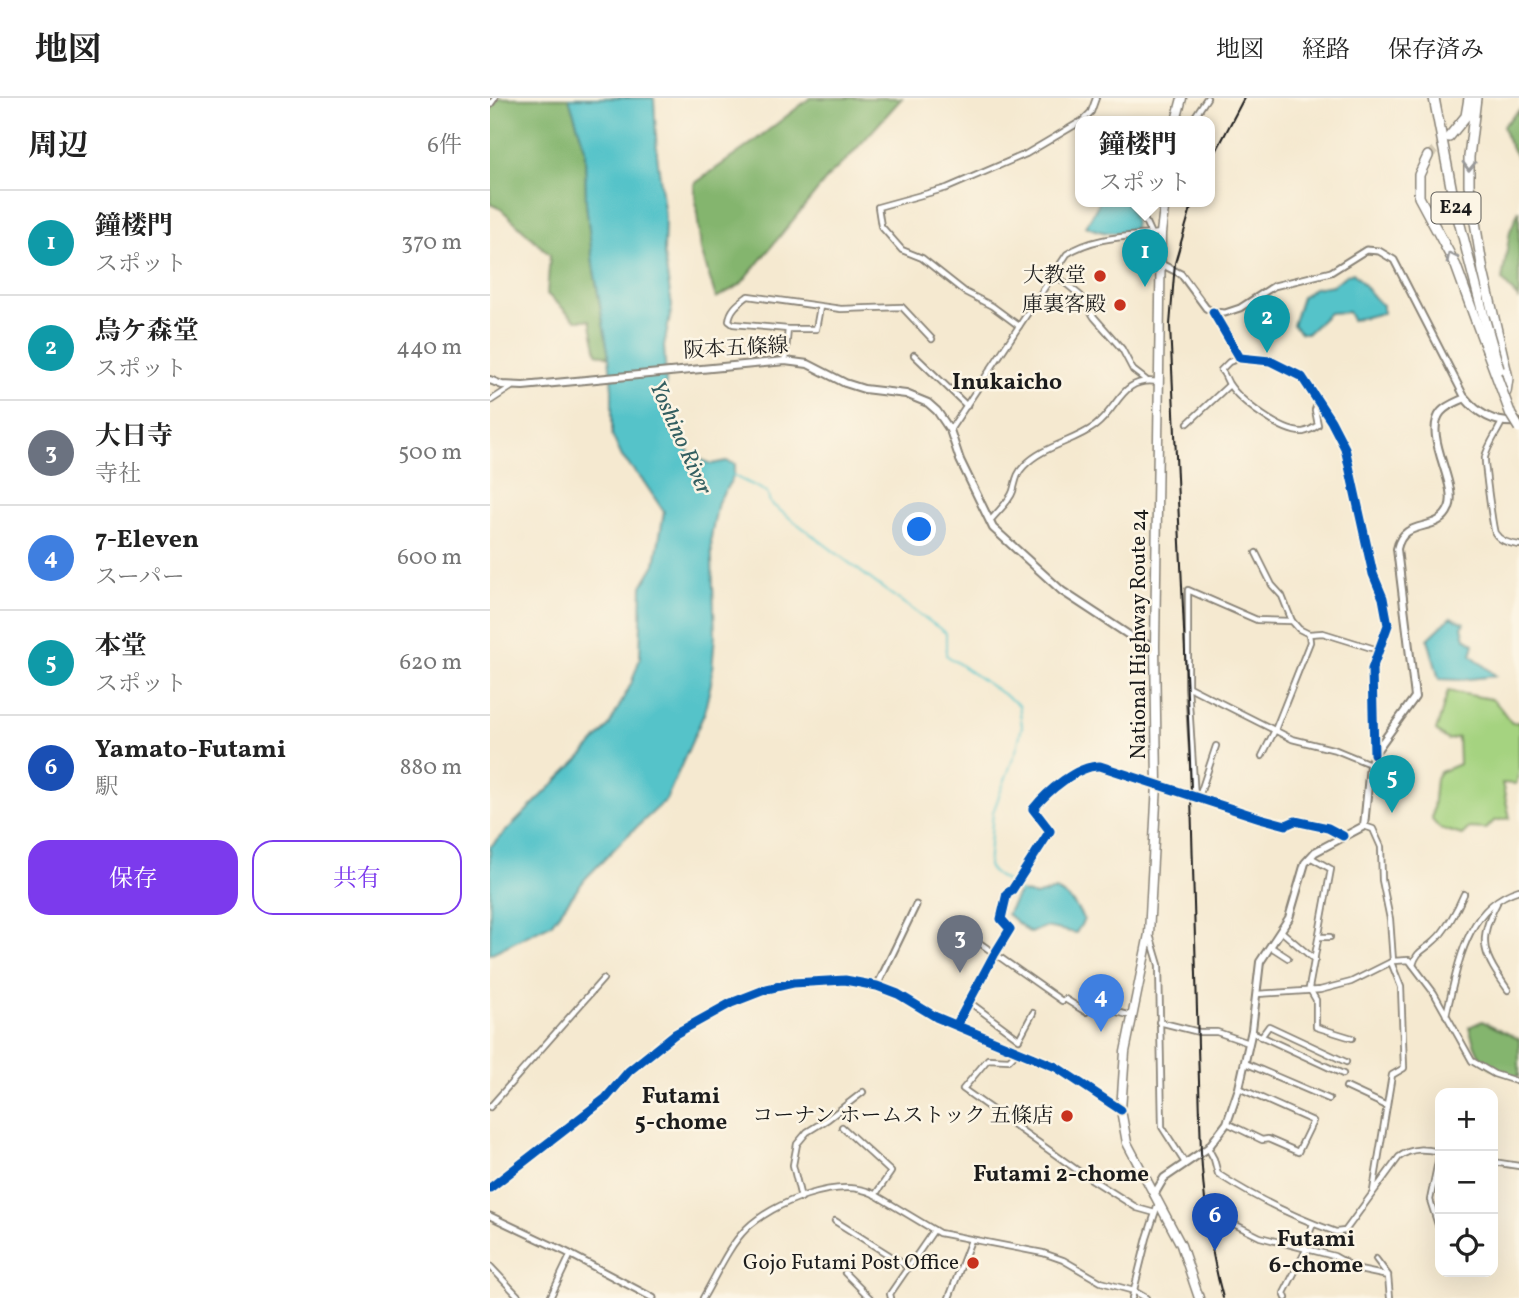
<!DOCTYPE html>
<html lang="ja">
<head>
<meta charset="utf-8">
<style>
	body { margin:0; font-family:Vollkorn,"Noto Serif JP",serif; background:#f6f6f6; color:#222 }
	.controls { position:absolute; right:21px; bottom:21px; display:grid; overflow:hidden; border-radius:14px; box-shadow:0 7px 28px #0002 }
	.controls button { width:63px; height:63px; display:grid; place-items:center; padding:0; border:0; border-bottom:2px solid #e0e0e0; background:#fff; color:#222; font:35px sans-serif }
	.you { position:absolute; left:430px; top:432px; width:24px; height:24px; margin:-18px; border:5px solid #fff; border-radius:50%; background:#1a73e8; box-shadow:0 0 0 10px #1a73e833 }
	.badge { display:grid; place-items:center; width:46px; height:46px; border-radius:50%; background:#7c3aed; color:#fff; font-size:23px; font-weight:700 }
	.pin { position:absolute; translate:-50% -58px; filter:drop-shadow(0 2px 4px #0008) }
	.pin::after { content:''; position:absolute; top:37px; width:24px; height:21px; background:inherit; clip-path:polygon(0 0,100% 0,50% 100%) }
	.popup { position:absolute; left:585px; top:18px; width:140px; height:91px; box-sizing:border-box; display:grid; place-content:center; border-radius:14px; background:#fff; filter:drop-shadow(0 2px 5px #0005); font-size:23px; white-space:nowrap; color:#767676 }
	.popup b { font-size:26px; color:#222 }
	.popup::after { content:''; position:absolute; left:50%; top:100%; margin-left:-14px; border:14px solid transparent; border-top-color:#fff }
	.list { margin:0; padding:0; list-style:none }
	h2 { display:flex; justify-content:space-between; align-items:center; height:91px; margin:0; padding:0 28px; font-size:30px }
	h2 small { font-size:23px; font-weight:400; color:#767676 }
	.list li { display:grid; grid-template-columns:46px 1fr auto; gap:21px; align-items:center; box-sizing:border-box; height:105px; padding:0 28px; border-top:2px solid #e0e0e0 }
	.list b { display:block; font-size:26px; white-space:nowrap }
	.list p { margin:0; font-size:23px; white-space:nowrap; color:#767676 }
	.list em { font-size:23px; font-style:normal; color:#767676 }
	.actions { display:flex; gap:14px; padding:21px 28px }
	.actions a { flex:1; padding:16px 0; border:2px solid #7c3aed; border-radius:21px; text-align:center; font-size:24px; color:#7c3aed }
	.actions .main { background:#7c3aed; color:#fff }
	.icon { flex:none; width:38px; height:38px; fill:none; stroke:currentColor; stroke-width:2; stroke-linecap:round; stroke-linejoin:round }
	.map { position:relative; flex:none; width:1029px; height:1200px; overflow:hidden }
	header { display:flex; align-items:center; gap:42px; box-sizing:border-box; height:98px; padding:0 35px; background:#fff; border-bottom:2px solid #e0e0e0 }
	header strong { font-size:33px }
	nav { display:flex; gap:38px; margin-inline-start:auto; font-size:24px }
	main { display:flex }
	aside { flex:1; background:#fff }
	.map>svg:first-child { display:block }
</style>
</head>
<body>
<header>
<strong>地図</strong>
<nav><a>地図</a><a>経路</a><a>保存済み</a></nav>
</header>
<main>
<aside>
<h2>周辺<small>6件</small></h2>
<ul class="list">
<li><span class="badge" style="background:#0f9aa8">1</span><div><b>鐘楼門</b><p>スポット</p></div><em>370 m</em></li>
<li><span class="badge" style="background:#0f9aa8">2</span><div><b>烏ケ森堂</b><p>スポット</p></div><em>440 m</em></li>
<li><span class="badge" style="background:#6b7280">3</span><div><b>大日寺</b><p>寺社</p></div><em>500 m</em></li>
<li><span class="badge" style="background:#3f7fe0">4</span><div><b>7-Eleven</b><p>スーパー</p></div><em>600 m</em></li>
<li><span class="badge" style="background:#0f9aa8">5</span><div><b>本堂</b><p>スポット</p></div><em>620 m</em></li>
<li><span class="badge" style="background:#1a4fb4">6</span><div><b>Yamato-Futami</b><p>駅</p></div><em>880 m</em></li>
</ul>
<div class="actions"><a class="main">保存</a><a>共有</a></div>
</aside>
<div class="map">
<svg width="1029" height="1200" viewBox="0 0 1029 1200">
	<rect width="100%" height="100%" fill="#fcf5e5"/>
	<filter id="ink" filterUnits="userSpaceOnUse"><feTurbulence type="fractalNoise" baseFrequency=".0143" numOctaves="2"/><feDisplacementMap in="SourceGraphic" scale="14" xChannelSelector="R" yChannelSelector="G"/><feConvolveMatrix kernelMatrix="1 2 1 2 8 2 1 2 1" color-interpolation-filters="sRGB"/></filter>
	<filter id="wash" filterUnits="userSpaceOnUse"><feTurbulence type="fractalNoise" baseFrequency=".00686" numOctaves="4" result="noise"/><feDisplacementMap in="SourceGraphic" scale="28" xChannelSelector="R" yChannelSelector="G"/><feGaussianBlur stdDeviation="1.57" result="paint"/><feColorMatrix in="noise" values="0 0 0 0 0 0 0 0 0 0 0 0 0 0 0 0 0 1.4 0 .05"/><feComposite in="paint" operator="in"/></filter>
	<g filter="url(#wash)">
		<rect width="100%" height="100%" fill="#f5e9d0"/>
		<path fill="#a5d380" stroke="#60784e" stroke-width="2" d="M958,593L1001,601C1010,606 1015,618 1022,625L1029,624V674L1026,686L1012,685L1020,720L1004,723L996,731L979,730L972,737L949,730L942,722L946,680L950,674L969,666L968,639L958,642L946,633Z"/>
		<g fill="#84b56e" stroke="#506845" stroke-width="2">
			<path d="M9,0H79L95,51L96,105L103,166L119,259L107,255L100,222H86L57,196L60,157L11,111L0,106V13Z"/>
			<path d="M320,0H412L360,58L339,78L250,187L226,200L211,152L204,86L258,48Z"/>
			<path d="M1029,12V62L1018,44L1013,28Z"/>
			<path d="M1029,112V203L1028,200L1012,182L1020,133Z"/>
			<path d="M992,923L1029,941V979C993,970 989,964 979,929Z"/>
		</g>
		<g fill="#55c3c9" stroke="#387072" stroke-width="2">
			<path d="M79,0H164L167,56L175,119L174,157L182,208L174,248L176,281L174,310L183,335L203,359L222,366L236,363L245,366L242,381L228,404L221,439L225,536L221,585L214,616L176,702L135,740L96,780L61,826L0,856V749L94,656L119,628L141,586L150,560L152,488L165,466L174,414L154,384L132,359L122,337V291L119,259L103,166L96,105L95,51Z"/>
			<path d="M610,103H636L645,123L644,131C628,137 611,136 596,128Z"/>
			<path d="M863,175C875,185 880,200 893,207V215L862,222L858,214L839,215L818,235H811L803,227L812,199L824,190L843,187L856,177Z"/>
			<path d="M961,519L974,525L972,529L975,540L984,546L981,557L1006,578L970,582L949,581L938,541Z"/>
			<path d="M566,792C580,799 587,809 594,822L586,835L555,829L540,835L517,816L528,796L533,794L545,798Z"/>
		</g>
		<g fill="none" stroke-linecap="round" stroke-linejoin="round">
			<path stroke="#55c3c9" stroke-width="2" d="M242,377L277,394L280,405L395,492L456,535V557L529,607L532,628L527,650L503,714L498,768C504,781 523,783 531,796"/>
		</g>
	</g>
	<g filter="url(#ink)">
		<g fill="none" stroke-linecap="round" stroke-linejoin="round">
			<path stroke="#d4cab5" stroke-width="9" stroke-dasharray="9 4.5" stroke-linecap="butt" d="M938,58L958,41"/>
			<g stroke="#888276" stroke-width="8">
				<g id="minor">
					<path d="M0,7L5,0"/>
					<path d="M592,23L601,14L606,0"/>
					<path d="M702,23L717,0"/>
					<path d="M652,103L651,114L661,136"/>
					<path d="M563,175L591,198L604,219L632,251L643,272L656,282"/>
					<path d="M330,209L326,231H298L243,226L239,223C240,211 249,205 258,198L351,211L412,209L442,241"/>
					<path d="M723,214L750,260L780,263L812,279L841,323L855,350L883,476L893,500L898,527L882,571L884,654"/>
					<path d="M529,228L502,208L475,194L432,160L412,152L391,128L388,109L457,90L536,56L590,24"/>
					<path d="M424,257L477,308"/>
					<path d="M750,260L739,264L731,272C735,276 736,281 739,286C750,303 792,335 813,334C818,333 824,330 828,327L825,312L828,304"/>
					<path d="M295,263L298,231"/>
					<path d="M0,303L23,288"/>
					<path d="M1012,324C1007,335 998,347 995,359C994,364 1003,431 1005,435C1010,443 1021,446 1029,447"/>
					<path d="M698,325L739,287"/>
					<path d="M460,332L577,156C604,138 639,139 671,135"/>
					<path d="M500,423C507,414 520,403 523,393C526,383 526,376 534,368C553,348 583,344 605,328C629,310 631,278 668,284"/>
					<path d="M766,455L782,487L792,498L802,523"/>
					<path d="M699,589L802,641L846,652L880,666"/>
					<path d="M772,658L785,632L820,544L819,536"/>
					<path d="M705,701L698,589V492L767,522L802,523L809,531L819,536L833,535L888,552"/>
					<path d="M708,702L726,648"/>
					<path d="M874,728L883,731L891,749L892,782L900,821L903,863"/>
					<path d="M820,759L841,771L819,890L826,902V929L862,940"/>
					<path d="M1007,805C986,845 994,857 1018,892"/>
					<path d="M467,829L572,903L575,901L596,914L604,908L642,918"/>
					<path d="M791,833L825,862"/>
					<path d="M829,839H840"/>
					<path d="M661,840L669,867L672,1029L695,1065"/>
					<path d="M781,849L798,860"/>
					<path d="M923,867C927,852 934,853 944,843C956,833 968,810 974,796"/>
					<path d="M767,896L830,892L861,884L903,863L919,862L944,895L982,963L1004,976L1029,984"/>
					<path d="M478,903L529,941L543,915"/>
					<path d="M956,917C968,870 974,809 1029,792"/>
					<path d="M669,924L709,934H727L759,945"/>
					<path d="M467,926L504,857L520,831L511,821L517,795L522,792L560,733L543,711C557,694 587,667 610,668L770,720L796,727L805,723L838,730L853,738"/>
					<path d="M762,934L853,976"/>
					<path d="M771,939L779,928L856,964"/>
					<path d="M528,953L519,962L498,961L473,991L587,1072L647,1110L665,1115"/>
					<path d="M755,965L839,1001"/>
					<path d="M856,989L897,1008"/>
					<path d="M0,1009L113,881"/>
					<path d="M737,1025L772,1042L778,1041L808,1054L823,1023L749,990"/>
					<path d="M352,1029L401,1074L385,1097"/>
					<path d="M718,1050L724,1061L728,1076C765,1100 804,1119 846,1134L855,1133L909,1059C923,1049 934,1051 950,1054"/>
					<path d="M950,1054L940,1102L950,1133"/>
					<path d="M1003,1064L1029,1068"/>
					<path d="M883,1093L902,977L914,970L911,889L901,864"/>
					<path d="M311,1100L303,1067L307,1046L317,1034L338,1021L373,994"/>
					<path d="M345,1123L418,1169"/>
					<path d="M746,1127L770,1139L844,1158L869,1172L898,1178L900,1200"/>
					<path d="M886,1161L898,1177"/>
					<path d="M0,1168L30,1200"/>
					<path d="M355,1175L380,1200"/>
					<path d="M60,1200L81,1156"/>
					<path d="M213,1200C226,1178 238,1149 256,1131C282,1105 349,1078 384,1096L449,1135L553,1155L573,1162L611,1184L644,1193L656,1200"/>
					<path d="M401,1200L400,1196L444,1132"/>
					<path d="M459,1200L481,1142"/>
					<path d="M642,1200L657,1140L668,1106"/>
					<path d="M796,1200L794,1195L816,1152L815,1146L823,1126"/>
				</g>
			</g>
			<g stroke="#888276" stroke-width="9">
				<g id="tertiary">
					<path d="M671,166L691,176L716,210L723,214L735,215L750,210L784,188L841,174L876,152L889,153L904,162L975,300"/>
					<path d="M387,888L426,807"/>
					<path d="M0,1090L116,1000L139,973L185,936L241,905L277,891L303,885L355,882L387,888L408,896L446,919L566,969L631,1012"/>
					<path d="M0,1118L76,1154L163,1200"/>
				</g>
			</g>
			<g stroke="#888276" stroke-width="10">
				<g id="secondary">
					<path d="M0,282L12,287L33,288L295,263L318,266L355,285L374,291L416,296L438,305L447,313L460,332L470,362L503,430L572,493L651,545L665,548"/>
					<path d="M664,1097L674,1080L718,1050L737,1025L749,990L762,932L770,864L799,820L815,765L825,754L874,728L880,667L884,656L925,599L907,451C914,418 948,437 959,410C969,387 932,337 951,314C957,307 967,304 975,300C989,317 1006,326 1028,324"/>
				</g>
			</g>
			<g stroke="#888276" stroke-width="11">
				<g id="trunk">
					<path d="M686,23L692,0"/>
					<path d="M675,103L671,135L665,548L667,686L659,836L635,954L631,1012L637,1045L691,1147L709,1200"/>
				</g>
			</g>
			<g stroke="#888276" stroke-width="12">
				<g id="motorway">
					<path d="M944,0L964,104L994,219"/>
					<path d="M986,0L979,59V87L993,173L1018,280L1016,294"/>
					<path d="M959,39L976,18L979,0"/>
					<path d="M938,58L929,77V99L966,168L986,223"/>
				</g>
			</g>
			<use href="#minor" stroke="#fff" stroke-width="4.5"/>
			<use href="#tertiary" stroke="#fff" stroke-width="5"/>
			<use href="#secondary" stroke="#fff" stroke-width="6"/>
			<use href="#trunk" stroke="#fff" stroke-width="8"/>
			<use href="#motorway" stroke="#fff" stroke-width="9"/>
			<g stroke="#1c1c1c" stroke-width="2">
				<path d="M720,65L754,0"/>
				<path d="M703,103L685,165L680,227L700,663L711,1055C714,1105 720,1152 733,1200"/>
			</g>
			<g stroke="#888276" stroke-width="12" stroke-linecap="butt">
				<g id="motorway-bridge">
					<path d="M994,219L1009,271"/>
					<path d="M986,223L1021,317L1029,330"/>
				</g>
			</g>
			<use href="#motorway-bridge" stroke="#fff" stroke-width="9"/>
			<g stroke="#fcf5e5" stroke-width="13">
				<g id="cycleway">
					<path d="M723,214L750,260L780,263L812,279L841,323L855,350L883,476L893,500L898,527L882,571L884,656"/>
					<path d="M467,926L504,857L520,831L511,821L517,795L522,792L560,733L543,711C557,694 587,667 610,668L770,720L796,727L805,723L838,730L853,738"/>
					<path d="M0,1090L116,1000L139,973L185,936L241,905L277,891L303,885L355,882L387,888L408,896L446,919L566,969L631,1012"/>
				</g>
			</g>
			<use href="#cycleway" stroke="#0057b8" stroke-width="9"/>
		</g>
		<defs><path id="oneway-chevron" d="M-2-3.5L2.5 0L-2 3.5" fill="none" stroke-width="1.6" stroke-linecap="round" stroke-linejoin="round" transform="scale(1.75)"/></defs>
		<g stroke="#999">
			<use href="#oneway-chevron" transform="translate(979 68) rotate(92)"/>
			<use href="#oneway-chevron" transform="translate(961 159) rotate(-116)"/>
		</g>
	</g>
	<g fill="#c8321e" stroke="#fcf5e5" stroke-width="2.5">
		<circle cx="610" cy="178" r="7"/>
		<circle cx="630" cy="207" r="7"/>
		<circle cx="577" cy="1018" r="7"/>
		<circle cx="483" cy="1165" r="7"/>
	</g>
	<g text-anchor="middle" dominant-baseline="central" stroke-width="5" stroke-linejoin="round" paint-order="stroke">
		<rect fill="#fcf5e5" stroke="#5f5d58" stroke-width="2" x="941.5" y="94.5" width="49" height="31" rx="5"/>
		<g font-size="19" font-weight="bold" fill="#1c1c1c">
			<text x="966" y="110">E24</text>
		</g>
		<g font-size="21" fill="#1c1c1c" stroke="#fcf5e5" text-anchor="end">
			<text x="596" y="178">大教堂</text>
			<text x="616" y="207">庫裏客殿</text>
			<text x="563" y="1018">コーナン ホームストック 五條店</text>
			<text x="469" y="1165">Gojo Futami Post Office</text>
		</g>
		<g font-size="21" fill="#1c1c1c" stroke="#fcf5e5">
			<text transform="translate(246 251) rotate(-3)">阪本五條線</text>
			<text transform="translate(649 536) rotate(-90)">National Highway Route 24</text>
		</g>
		<g font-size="23" font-weight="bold" fill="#1c1c1c" stroke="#fcf5e5">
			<text x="517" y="285">Inukaicho</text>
			<text x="191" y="999">Futami<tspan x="191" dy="26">5-chome</tspan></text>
			<text x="571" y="1077">Futami 2-chome</text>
			<text x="826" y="1142">Futami<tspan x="826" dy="26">6-chome</tspan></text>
		</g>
		<g font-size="23" font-style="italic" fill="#335f61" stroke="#fcf5e5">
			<text transform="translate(190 340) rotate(66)">Yoshino River</text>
		</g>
	</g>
</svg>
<div class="controls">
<button>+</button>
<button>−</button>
<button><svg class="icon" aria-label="locate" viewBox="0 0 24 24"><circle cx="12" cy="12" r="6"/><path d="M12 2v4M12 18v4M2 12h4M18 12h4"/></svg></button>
</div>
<div class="you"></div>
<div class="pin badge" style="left:655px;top:189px;background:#0f9aa8">1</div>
<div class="popup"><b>鐘楼門</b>スポット</div>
<div class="pin badge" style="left:777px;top:255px;background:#0f9aa8">2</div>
<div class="pin badge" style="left:470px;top:875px;background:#6b7280">3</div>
<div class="pin badge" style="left:611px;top:934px;background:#3f7fe0">4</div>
<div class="pin badge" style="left:902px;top:715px;background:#0f9aa8">5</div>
<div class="pin badge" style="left:725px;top:1153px;background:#1a4fb4">6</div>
</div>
</main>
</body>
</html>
